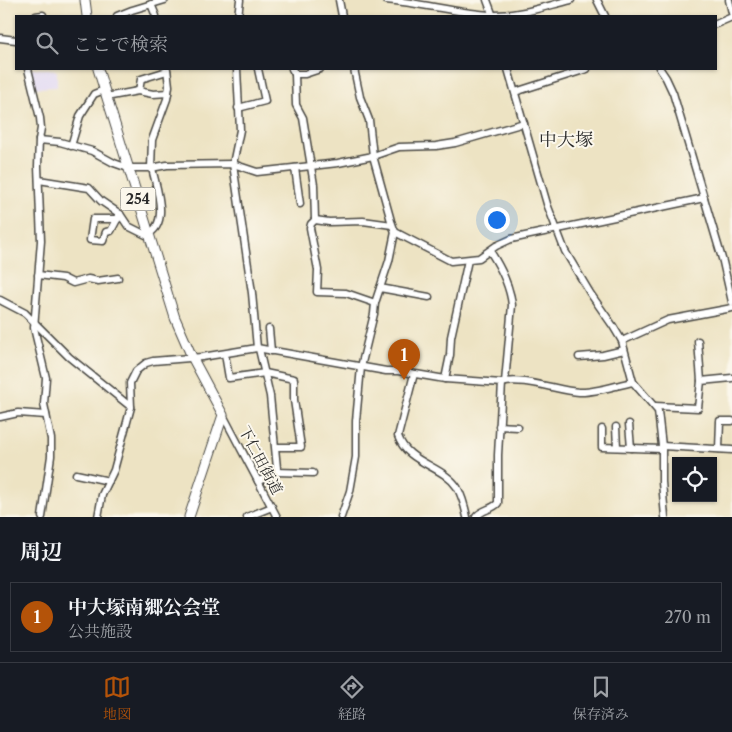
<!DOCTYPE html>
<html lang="ja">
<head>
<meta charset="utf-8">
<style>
	body { margin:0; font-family:"Libre Caslon Text","Noto Serif JP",serif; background:#20242c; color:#f1f3f6 }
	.controls { position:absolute; right:15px; bottom:15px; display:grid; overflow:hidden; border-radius:0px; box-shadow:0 1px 4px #0004 }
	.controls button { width:45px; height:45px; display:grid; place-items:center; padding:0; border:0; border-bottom:1px solid #363941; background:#171b24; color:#f1f3f6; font:25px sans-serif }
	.you { position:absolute; left:496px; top:219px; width:18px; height:18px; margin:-12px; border:4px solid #fff; border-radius:50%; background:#1a73e8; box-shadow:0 0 0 8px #1a73e833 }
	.badge { display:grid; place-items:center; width:32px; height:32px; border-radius:50%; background:#b45309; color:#fff; font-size:16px; font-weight:700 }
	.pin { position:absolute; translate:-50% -41px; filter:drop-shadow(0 1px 2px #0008) }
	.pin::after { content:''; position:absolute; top:26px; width:18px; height:15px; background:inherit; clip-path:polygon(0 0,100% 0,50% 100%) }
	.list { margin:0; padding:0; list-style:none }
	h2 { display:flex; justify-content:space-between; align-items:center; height:65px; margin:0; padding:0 20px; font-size:21px }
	h2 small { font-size:16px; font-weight:400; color:#9ea1a6 }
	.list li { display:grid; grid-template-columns:32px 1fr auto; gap:15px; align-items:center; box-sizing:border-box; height:70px; margin:0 10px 10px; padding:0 10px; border:1px solid #363941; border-radius:0px }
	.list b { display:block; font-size:19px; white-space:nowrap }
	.list p { margin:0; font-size:16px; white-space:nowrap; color:#9ea1a6 }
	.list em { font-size:16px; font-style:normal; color:#9ea1a6 }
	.icon { flex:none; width:28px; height:28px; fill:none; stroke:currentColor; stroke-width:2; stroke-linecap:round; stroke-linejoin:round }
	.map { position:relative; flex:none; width:732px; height:517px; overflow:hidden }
	.search { position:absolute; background:#171b24; box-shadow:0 1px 4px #0004; left:15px; right:15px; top:15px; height:55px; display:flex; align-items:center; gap:12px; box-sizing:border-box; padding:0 18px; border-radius:0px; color:#9ea1a6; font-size:19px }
	.sheet { height:145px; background:#171b24 }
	nav { display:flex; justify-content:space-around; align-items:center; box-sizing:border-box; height:70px; border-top:1px solid #363941; background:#171b24; font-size:14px; color:#9ea1a6 }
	nav a { display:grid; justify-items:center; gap:2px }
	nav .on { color:#b45309 }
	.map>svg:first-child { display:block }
</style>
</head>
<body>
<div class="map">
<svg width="732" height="517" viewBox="0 0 732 517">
	<rect width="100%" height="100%" fill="#fbf7ec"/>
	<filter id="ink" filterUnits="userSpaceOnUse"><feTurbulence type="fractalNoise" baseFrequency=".02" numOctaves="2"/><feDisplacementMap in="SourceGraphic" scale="10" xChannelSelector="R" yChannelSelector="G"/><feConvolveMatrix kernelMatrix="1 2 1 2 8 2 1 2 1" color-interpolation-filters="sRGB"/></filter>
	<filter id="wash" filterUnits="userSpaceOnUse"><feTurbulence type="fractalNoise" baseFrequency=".0096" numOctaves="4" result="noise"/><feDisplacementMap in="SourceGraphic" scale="20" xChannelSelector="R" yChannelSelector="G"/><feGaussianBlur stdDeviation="1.12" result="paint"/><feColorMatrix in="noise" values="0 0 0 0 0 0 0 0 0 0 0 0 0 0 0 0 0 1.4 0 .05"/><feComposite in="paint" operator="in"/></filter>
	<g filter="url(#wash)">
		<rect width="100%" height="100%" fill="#ede3c3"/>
		<path fill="#ded5f5" d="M30,69H49L57,71V87L35,88Z"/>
	</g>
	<g filter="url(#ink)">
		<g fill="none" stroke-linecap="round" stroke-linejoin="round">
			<g stroke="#484742" stroke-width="9">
				<g id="minor">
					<path d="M339,0L342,16"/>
					<path d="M386,0C422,3 457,13 492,15C519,16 546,6 571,0"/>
					<path d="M487,0L493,16"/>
					<path d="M597,0L605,16"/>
					<path d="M729,0L732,13"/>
					<path d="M151,4L156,16"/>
					<path d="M36,16L43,15"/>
					<path d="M117,16L132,10L165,0"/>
					<path d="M238,16L240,0"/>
					<path d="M716,24L732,17"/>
					<path d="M0,38L16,40"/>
					<path d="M28,69L40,118L41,128L39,140L38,166L41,241L34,328L46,378L44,404L51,439V456L42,517"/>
					<path d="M237,69L240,130L233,164L252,293L257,348"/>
					<path d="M292,69L295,74H305L320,69"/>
					<path d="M508,69L547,204L565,251L590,293L613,326L622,341L633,382L658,411L662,446V482L665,517"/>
					<path d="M660,69L666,78L673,93L723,262L732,302"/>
					<path d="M295,74L296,105L303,118L314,185L315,220L311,224L310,228L318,270L317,292L346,293L375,303"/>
					<path d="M139,91L141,79L167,71"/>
					<path d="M515,92L587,69"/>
					<path d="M106,97L138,91L153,94L168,93"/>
					<path d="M238,108L265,101L258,69"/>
					<path d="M39,140L60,142L92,151L114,163L128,168H151L167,165L233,164L257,172L338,163L373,156L399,147L436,146L455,143L524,123"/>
					<path d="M71,146L80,116L94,94L104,90"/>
					<path d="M151,168L152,140L167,99L169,86L167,69"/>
					<path d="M295,168L300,204"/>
					<path d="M39,180L89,188L101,201L120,214L128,226L146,235C171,225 156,187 152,168"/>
					<path d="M118,219H93L90,240L103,241L106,232L111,231L120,214"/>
					<path d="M315,220L329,222L363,221L392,225"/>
					<path d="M395,232L451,261L479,258L496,246L511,239L704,198"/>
					<path d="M490,251C501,268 510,285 512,305L505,382"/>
					<path d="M38,275L63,278L73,283L88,279L98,281L118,278"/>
					<path d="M380,288L429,297"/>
					<path d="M0,300L25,313L69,357L131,407"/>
					<path d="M269,329L271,351"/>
					<path d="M622,341L668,320L732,308"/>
					<path d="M698,341L701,381"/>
					<path d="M225,354L229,378L265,373L294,379V400L301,447H276"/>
					<path d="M579,357L603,355L624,350"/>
					<path d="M414,374L398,436C407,463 442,465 457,487C462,496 465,507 467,517"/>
					<path d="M445,379L450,355L451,337L468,260"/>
					<path d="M655,406L698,408L701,381L732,378"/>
					<path d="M223,415L277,517"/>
					<path d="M0,417L18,413L46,415"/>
					<path d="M629,424L631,448"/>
					<path d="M499,426L518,427"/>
					<path d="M616,427L617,447"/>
					<path d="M602,429V447L662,449"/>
					<path d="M662,446L732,450"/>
					<path d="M719,449L720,421H732"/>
					<path d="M276,472L313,473"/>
					<path d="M76,474L109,481"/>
					<path d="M258,481L269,477L276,472L277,468L270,396L259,349"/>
					<path d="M98,517L102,495L114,470L131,407L130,383L136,371L146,363L153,361L202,357L257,348L386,371H398L445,379L502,383C520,376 559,391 579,392C595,393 617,385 633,382"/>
					<path d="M247,517L272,507"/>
					<path d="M341,517L350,491L356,457V421L361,367L374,314L375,303L389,261L395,232L391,221L373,156L369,120L360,97L354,69"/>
					<path d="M476,517C482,509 492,510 498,503V455L502,383"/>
				</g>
			</g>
			<g stroke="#484742" stroke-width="11">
				<g id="highway">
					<path d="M85,0L87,16"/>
					<path d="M98,69L175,318L192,357L223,415L189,517"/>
				</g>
			</g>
			<use href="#minor" stroke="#fff" stroke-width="6"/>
			<use href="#highway" stroke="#fff" stroke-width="9"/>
		</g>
	</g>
	<g text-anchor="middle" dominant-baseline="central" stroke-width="4" stroke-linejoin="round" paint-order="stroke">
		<rect fill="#fbf7ec" stroke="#696865" stroke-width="1" x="120.5" y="187.5" width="35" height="23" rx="4"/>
		<g font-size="14" font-weight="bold" fill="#2b2b2b">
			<text x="138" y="199">254</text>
		</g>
		<g font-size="15" fill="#2b2b2b" stroke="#fbf7ec">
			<text transform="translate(261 460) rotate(62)">下仁田街道</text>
		</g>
		<g font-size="18" fill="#2b2b2b" stroke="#fbf7ec">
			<text x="566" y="140">中大塚</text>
		</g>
	</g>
</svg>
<div class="controls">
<button><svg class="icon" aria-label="locate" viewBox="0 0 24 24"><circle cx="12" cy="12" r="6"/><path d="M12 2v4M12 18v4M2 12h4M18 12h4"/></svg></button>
</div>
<div class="you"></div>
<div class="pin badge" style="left:404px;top:380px">1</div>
<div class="search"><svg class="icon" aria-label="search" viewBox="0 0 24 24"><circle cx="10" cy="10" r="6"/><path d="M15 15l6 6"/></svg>ここで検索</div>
</div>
<section class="sheet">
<h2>周辺<small></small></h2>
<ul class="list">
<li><span class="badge">1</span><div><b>中大塚南郷公会堂</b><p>公共施設</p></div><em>270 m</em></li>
</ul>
</section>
<nav>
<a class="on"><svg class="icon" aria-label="map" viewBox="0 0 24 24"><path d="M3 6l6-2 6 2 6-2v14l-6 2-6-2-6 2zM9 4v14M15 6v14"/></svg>地図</a>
<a><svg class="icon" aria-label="directions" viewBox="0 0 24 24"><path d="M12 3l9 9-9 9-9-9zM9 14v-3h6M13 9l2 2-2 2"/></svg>経路</a>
<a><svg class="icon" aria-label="saved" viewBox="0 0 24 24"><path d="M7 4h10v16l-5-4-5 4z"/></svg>保存済み</a>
</nav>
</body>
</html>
